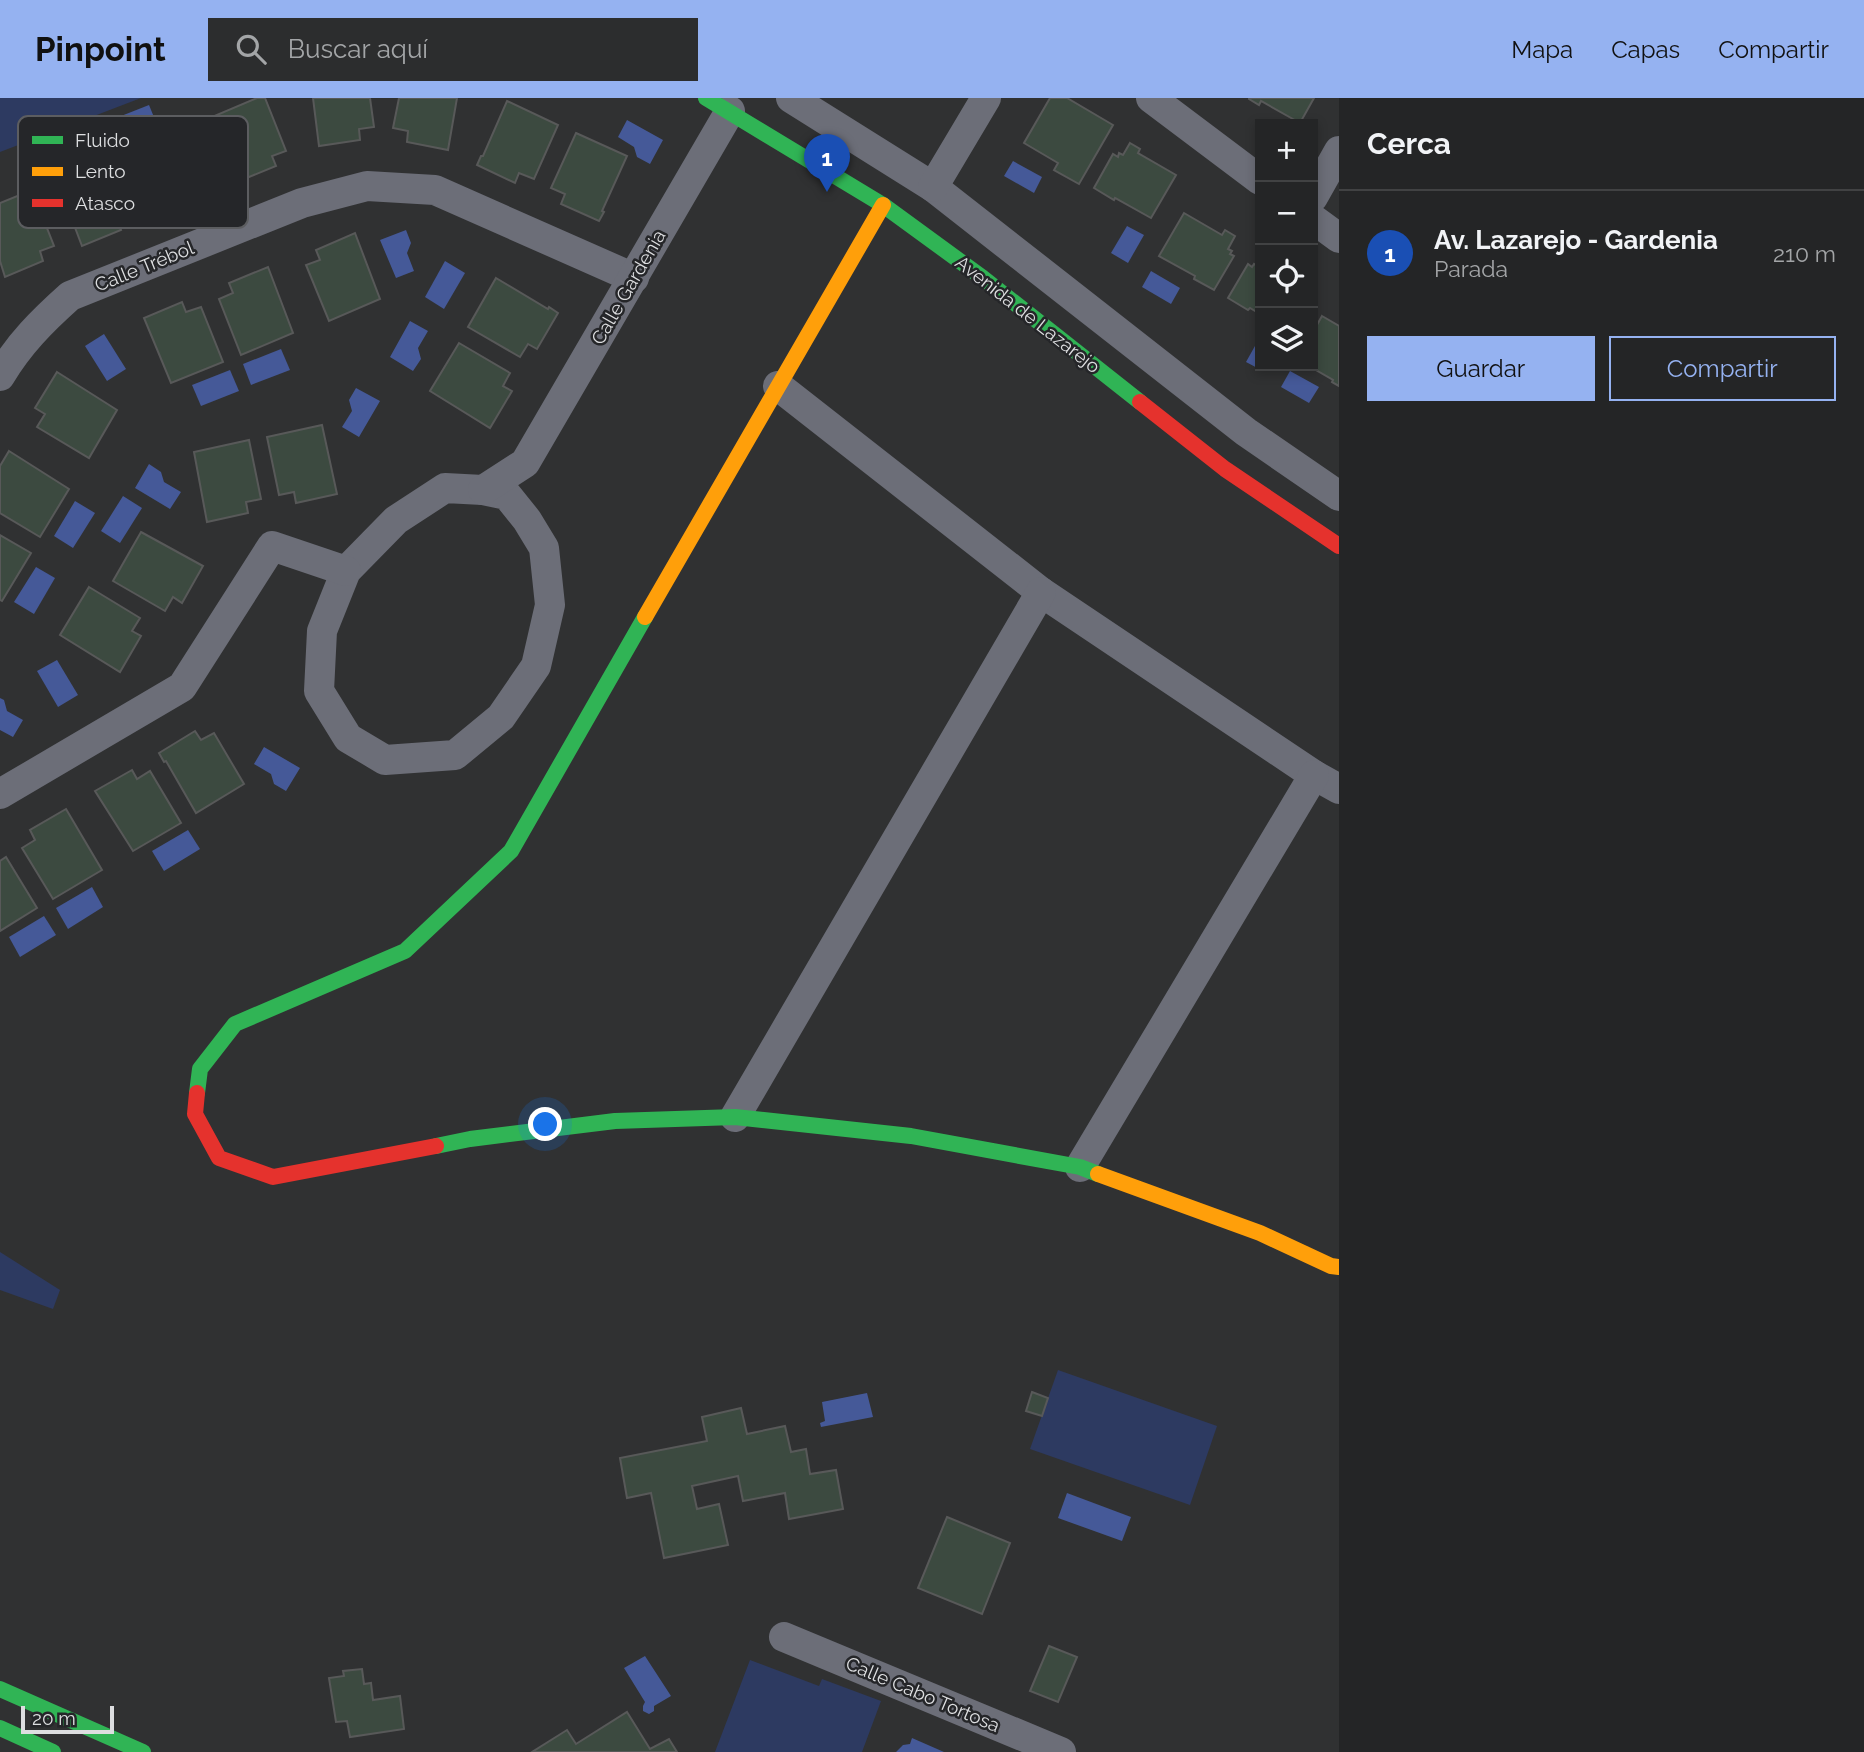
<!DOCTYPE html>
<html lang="es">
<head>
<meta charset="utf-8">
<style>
	body { margin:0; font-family:Raleway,sans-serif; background:#2c2d2e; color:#f1f3f6 }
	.controls { position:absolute; right:21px; top:21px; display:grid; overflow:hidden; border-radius:0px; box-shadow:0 4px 10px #0003 }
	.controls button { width:63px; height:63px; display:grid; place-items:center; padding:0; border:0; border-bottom:2px solid #414243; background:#242526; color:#f1f3f6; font:35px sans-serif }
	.scale { position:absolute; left:21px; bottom:18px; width:93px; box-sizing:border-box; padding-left:7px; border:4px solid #dddee0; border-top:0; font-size:19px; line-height:24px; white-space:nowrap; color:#dddee0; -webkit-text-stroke:5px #252629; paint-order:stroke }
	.you { position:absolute; left:546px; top:1027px; width:24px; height:24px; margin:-18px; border:5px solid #fff; border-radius:50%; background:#1a73e8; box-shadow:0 0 0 10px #1a73e833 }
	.badge { display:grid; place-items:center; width:46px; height:46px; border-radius:50%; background:#95b2f1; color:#fff; font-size:23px; font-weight:700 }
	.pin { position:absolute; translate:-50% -58px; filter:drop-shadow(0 2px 4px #0008) }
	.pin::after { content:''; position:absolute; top:37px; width:24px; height:21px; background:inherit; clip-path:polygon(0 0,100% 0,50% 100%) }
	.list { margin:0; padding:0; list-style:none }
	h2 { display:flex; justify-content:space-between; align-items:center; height:91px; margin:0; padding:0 28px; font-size:30px }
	h2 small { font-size:23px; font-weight:400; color:#a3a5a7 }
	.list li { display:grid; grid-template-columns:46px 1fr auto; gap:21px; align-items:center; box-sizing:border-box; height:126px; padding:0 28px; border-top:2px solid #414243 }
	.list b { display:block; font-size:26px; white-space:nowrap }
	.list p { margin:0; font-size:23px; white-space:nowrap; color:#a3a5a7 }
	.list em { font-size:23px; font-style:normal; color:#a3a5a7 }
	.actions { display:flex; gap:14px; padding:21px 28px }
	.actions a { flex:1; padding:16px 0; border:2px solid #95b2f1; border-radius:0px; text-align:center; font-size:24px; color:#95b2f1 }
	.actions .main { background:#95b2f1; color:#111 }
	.icon { flex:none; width:38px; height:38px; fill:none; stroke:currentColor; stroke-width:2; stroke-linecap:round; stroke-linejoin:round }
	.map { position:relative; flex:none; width:1339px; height:1654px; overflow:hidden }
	header { display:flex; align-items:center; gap:42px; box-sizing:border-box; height:98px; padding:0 35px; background:#95b2f1; color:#111 }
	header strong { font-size:33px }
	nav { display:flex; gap:38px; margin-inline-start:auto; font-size:24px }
	.search { width:490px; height:63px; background:#2c2d2e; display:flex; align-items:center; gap:18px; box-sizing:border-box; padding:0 24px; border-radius:0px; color:#a3a5a7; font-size:26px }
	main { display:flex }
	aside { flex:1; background:#242526 }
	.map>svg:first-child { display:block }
</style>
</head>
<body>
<header>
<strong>Pinpoint</strong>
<div class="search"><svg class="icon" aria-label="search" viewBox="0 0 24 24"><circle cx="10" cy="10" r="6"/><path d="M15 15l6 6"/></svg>Buscar aquí</div>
<nav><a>Mapa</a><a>Capas</a><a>Compartir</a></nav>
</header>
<main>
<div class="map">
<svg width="1339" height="1654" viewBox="0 0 1339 1654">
	<rect width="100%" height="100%" fill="#303132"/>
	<g fill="#2d3a61">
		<path d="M0,0H141L0,54Z"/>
		<path d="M0,1154L60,1192L53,1211L0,1192Z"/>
		<path d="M1058,1272L1217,1328L1190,1407L1030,1351Z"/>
		<path d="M750,1562L819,1588L822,1581L881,1603L862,1654H715Z"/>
	</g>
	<g fill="#455998">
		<path d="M149,7L158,29L119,44L111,22Z"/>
		<path d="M627,22L663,42L650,66L637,59L634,49L618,39Z"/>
		<path d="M1013,63L1042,79L1034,95L1004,78Z"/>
		<path d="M1127,128L1144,137L1128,165L1111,155Z"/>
		<path d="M406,132L411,145L407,155L414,173L396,180L380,142Z"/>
		<path d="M445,163L465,175L444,211L425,199Z"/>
		<path d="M1151,173L1180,190L1171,206L1142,189Z"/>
		<path d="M410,223L428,233L418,250L421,261L413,273L390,259Z"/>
		<path d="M104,236L126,271L107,283L85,248Z"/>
		<path d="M1260,239V268H1266L1263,273L1246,264Z"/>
		<path d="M281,251L290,272L251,287L243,266Z"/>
		<path d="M230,272L239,293L201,308L192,287Z"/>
		<path d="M1290,273L1319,289L1309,305L1281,289Z"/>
		<path d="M356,290L380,303L359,339L342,329L352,313L349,302Z"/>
		<path d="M149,366L161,374L164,384L181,394L170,411L135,390Z"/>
		<path d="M123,398L142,410L120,445L101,433Z"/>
		<path d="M75,403L95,415L73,450L54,438Z"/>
		<path d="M36,469L55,480L34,516L14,504Z"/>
		<path d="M57,562L78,597L58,609L37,573Z"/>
		<path d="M0,600L4,602L7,613L23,622L13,639L0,632Z"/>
		<path d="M264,649L300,670L286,693L274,686L271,676L254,666Z"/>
		<path d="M188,732L200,751L164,773L152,753Z"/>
		<path d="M92,789L103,809L68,831L56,810Z"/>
		<path d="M44,818L56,837L20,859L9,839Z"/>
		<path d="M867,1295L873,1319L821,1329L820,1325L825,1323L822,1304Z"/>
		<path d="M1067,1395L1131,1419L1122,1443L1058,1420Z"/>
		<path d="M645,1558L671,1598L654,1608V1613L649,1616L643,1613V1608L645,1604L624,1570Z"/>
		<path d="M912,1640L944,1654H896L903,1647L910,1646Z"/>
	</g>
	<g fill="#3c4a40" stroke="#585959" stroke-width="2">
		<path d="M257,0H265L286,53L272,58L276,68L237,84L212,19Z"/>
		<path d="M313,0H370L374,29L359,31L360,42L319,48Z"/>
		<path d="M399,0H457L448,52L407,44L408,33L393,30Z"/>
		<path d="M1050,0H1067L1113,27L1079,86L1054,72L1058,65L1024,45Z"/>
		<path d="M1249,0H1314L1300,25L1261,3L1259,7L1249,1Z"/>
		<path d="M507,3L558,27L534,81L519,75L515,85L477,67L481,58H483Z"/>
		<path d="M576,35L627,58L602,113L604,114L599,123L561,106L565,96L551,90Z"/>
		<path d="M1130,45L1140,51L1138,55L1176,77L1151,120L1115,100L1114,102L1094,90L1113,56L1118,59L1119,55L1123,57Z"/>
		<path d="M109,61L131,116L117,122L121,132L82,148L57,82Z"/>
		<path d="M32,92L54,148L40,153L43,163L5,179L0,163V105Z"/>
		<path d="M1184,115L1222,137L1225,132L1235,138L1228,151L1232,153L1230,156L1234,158L1214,192L1194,181L1195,178L1159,158Z"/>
		<path d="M355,135L380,201L329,223L306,167L320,162L316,152Z"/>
		<path d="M1260,162V216L1250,210L1248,212L1228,200L1248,166L1252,169L1254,166L1257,168Z"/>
		<path d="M268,169L293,235L241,257L219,201L233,195L229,185Z"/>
		<path d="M496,180L548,211L549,209L558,215L537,251L528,246L520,259L468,229Z"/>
		<path d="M182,204L186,214L201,209L223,264L171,285L144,220Z"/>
		<path d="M1322,218L1339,228V288L1332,284L1333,282L1309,268H1313V234Z"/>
		<path d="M459,245L510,275L503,288L512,293L490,330L430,293Z"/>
		<path d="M57,274L117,312L89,360L37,329L45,316L35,310Z"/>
		<path d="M322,327L337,396L296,405L294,394L279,397L267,339Z"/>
		<path d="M249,342L261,401L246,404L248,415L207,424L194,354Z"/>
		<path d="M9,353L69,391L40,439L0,415V368Z"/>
		<path d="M141,434L203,468L182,505L173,499L165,513L113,483Z"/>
		<path d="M0,437L31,455L2,503L0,502Z"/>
		<path d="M89,489L140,520L132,533L141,538L120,574L60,537Z"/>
		<path d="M195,633L201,642L214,635L244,686L196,715L166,663L164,664L159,655Z"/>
		<path d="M132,672L137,681L150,673L181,725L133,753L95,693Z"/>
		<path d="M66,711L102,772L53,801L22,750L35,742L30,732Z"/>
		<path d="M6,759L37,810L0,833V763Z"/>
		<path d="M1032,1294L1048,1300L1042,1318L1026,1313Z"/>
		<path d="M741,1310L747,1336L785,1328L791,1354L806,1351L810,1376L836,1372L843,1411L789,1421L785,1395L743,1403L738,1378L692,1388L697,1411L719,1406L728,1447L664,1460L651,1395L627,1400L620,1360L707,1343L702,1319Z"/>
		<path d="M947,1419L1010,1445L982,1516L918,1490Z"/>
		<path d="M1049,1548L1077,1559L1058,1604L1030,1593Z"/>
		<path d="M362,1571L364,1586L371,1585L373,1602L400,1598L404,1631L350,1639L347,1623L336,1624L329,1580L344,1578L343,1573Z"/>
		<path d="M627,1614L650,1651L669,1641L677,1654H532L567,1632L576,1646Z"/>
	</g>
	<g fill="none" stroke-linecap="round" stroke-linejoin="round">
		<g stroke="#6c6e78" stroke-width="30">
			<path d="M791,0L933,89L1246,334L1339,398"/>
			<path d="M1151,0L1260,82"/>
			<path d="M933,89L986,0"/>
			<path d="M1313,99L1339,53"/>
			<path d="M1313,121L1339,140"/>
			<path d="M0,278C19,246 42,223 70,198L302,105L367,88L435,92L634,180"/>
			<path d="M778,288L1041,494L1314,677L1339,691"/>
			<path d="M445,390L483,392L507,397L527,422L544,450L550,507L536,568L501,619L455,657L385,662L348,640L319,593L322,533L346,473L396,422Z"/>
			<path d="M483,392L525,365L730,13"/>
			<path d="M0,696L182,589L272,448L346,473"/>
			<path d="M735,1019L1041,494"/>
			<path d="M1080,1069L1314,677"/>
			<path d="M784,1539L1061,1654"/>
		</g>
		<g stroke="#30b455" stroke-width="16">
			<path d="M706,0L883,107L983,180L1140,304"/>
			<path d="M197,995L200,971L235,926L405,853L511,753L645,519"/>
			<path d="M436,1048L470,1041L615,1023L735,1019L911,1038L1080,1069L1098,1076"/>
			<path d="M0,1591L143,1654"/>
			<path d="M0,1630L53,1654"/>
		</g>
		<g stroke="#ff9f0a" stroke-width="16">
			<path d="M645,519L883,107"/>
			<path d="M1098,1076L1260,1135L1331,1168L1339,1169"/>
		</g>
		<g stroke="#e5322d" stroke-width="16">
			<path d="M1140,304L1225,371L1339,448"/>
			<path d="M197,995L195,1016L219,1060L273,1079L436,1048"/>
		</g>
	</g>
	<g text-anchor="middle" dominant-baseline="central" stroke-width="5" stroke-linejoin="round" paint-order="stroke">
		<g font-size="19" fill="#dddee0" stroke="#252629">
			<text transform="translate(144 168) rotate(-22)">Calle Trébol</text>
			<text transform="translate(628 189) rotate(-60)">Calle Gardenia</text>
			<text transform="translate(1028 216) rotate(38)">Avenida de Lazarejo</text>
			<text transform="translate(923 1596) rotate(23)">Calle Cabo Tortosa</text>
		</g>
	</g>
	<rect x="18" y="18" width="230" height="112" rx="10" fill="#252629" stroke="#5c5d60" stroke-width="2"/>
	<rect x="32" y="38" width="31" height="8" fill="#30b455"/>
	<rect x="32" y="69" width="31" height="9" fill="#ff9f0a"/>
	<rect x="32" y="101" width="31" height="8" fill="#e5322d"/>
	<g font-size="19" fill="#dddee0">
		<text x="75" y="49">Fluido</text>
		<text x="75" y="80">Lento</text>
		<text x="75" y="112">Atasco</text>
	</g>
</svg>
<div class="controls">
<button>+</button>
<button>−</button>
<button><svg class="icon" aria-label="locate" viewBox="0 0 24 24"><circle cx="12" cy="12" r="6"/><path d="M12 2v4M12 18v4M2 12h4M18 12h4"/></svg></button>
<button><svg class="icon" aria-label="layers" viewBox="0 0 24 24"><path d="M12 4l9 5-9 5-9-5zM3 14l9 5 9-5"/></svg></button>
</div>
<div class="scale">20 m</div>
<div class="you"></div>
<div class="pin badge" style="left:827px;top:94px;background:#1a4fb4">1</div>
</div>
<aside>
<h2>Cerca<small></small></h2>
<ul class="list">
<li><span class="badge" style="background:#1a4fb4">1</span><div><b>Av. Lazarejo - Gardenia</b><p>Parada</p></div><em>210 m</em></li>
</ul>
<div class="actions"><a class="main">Guardar</a><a>Compartir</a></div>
</aside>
</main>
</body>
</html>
